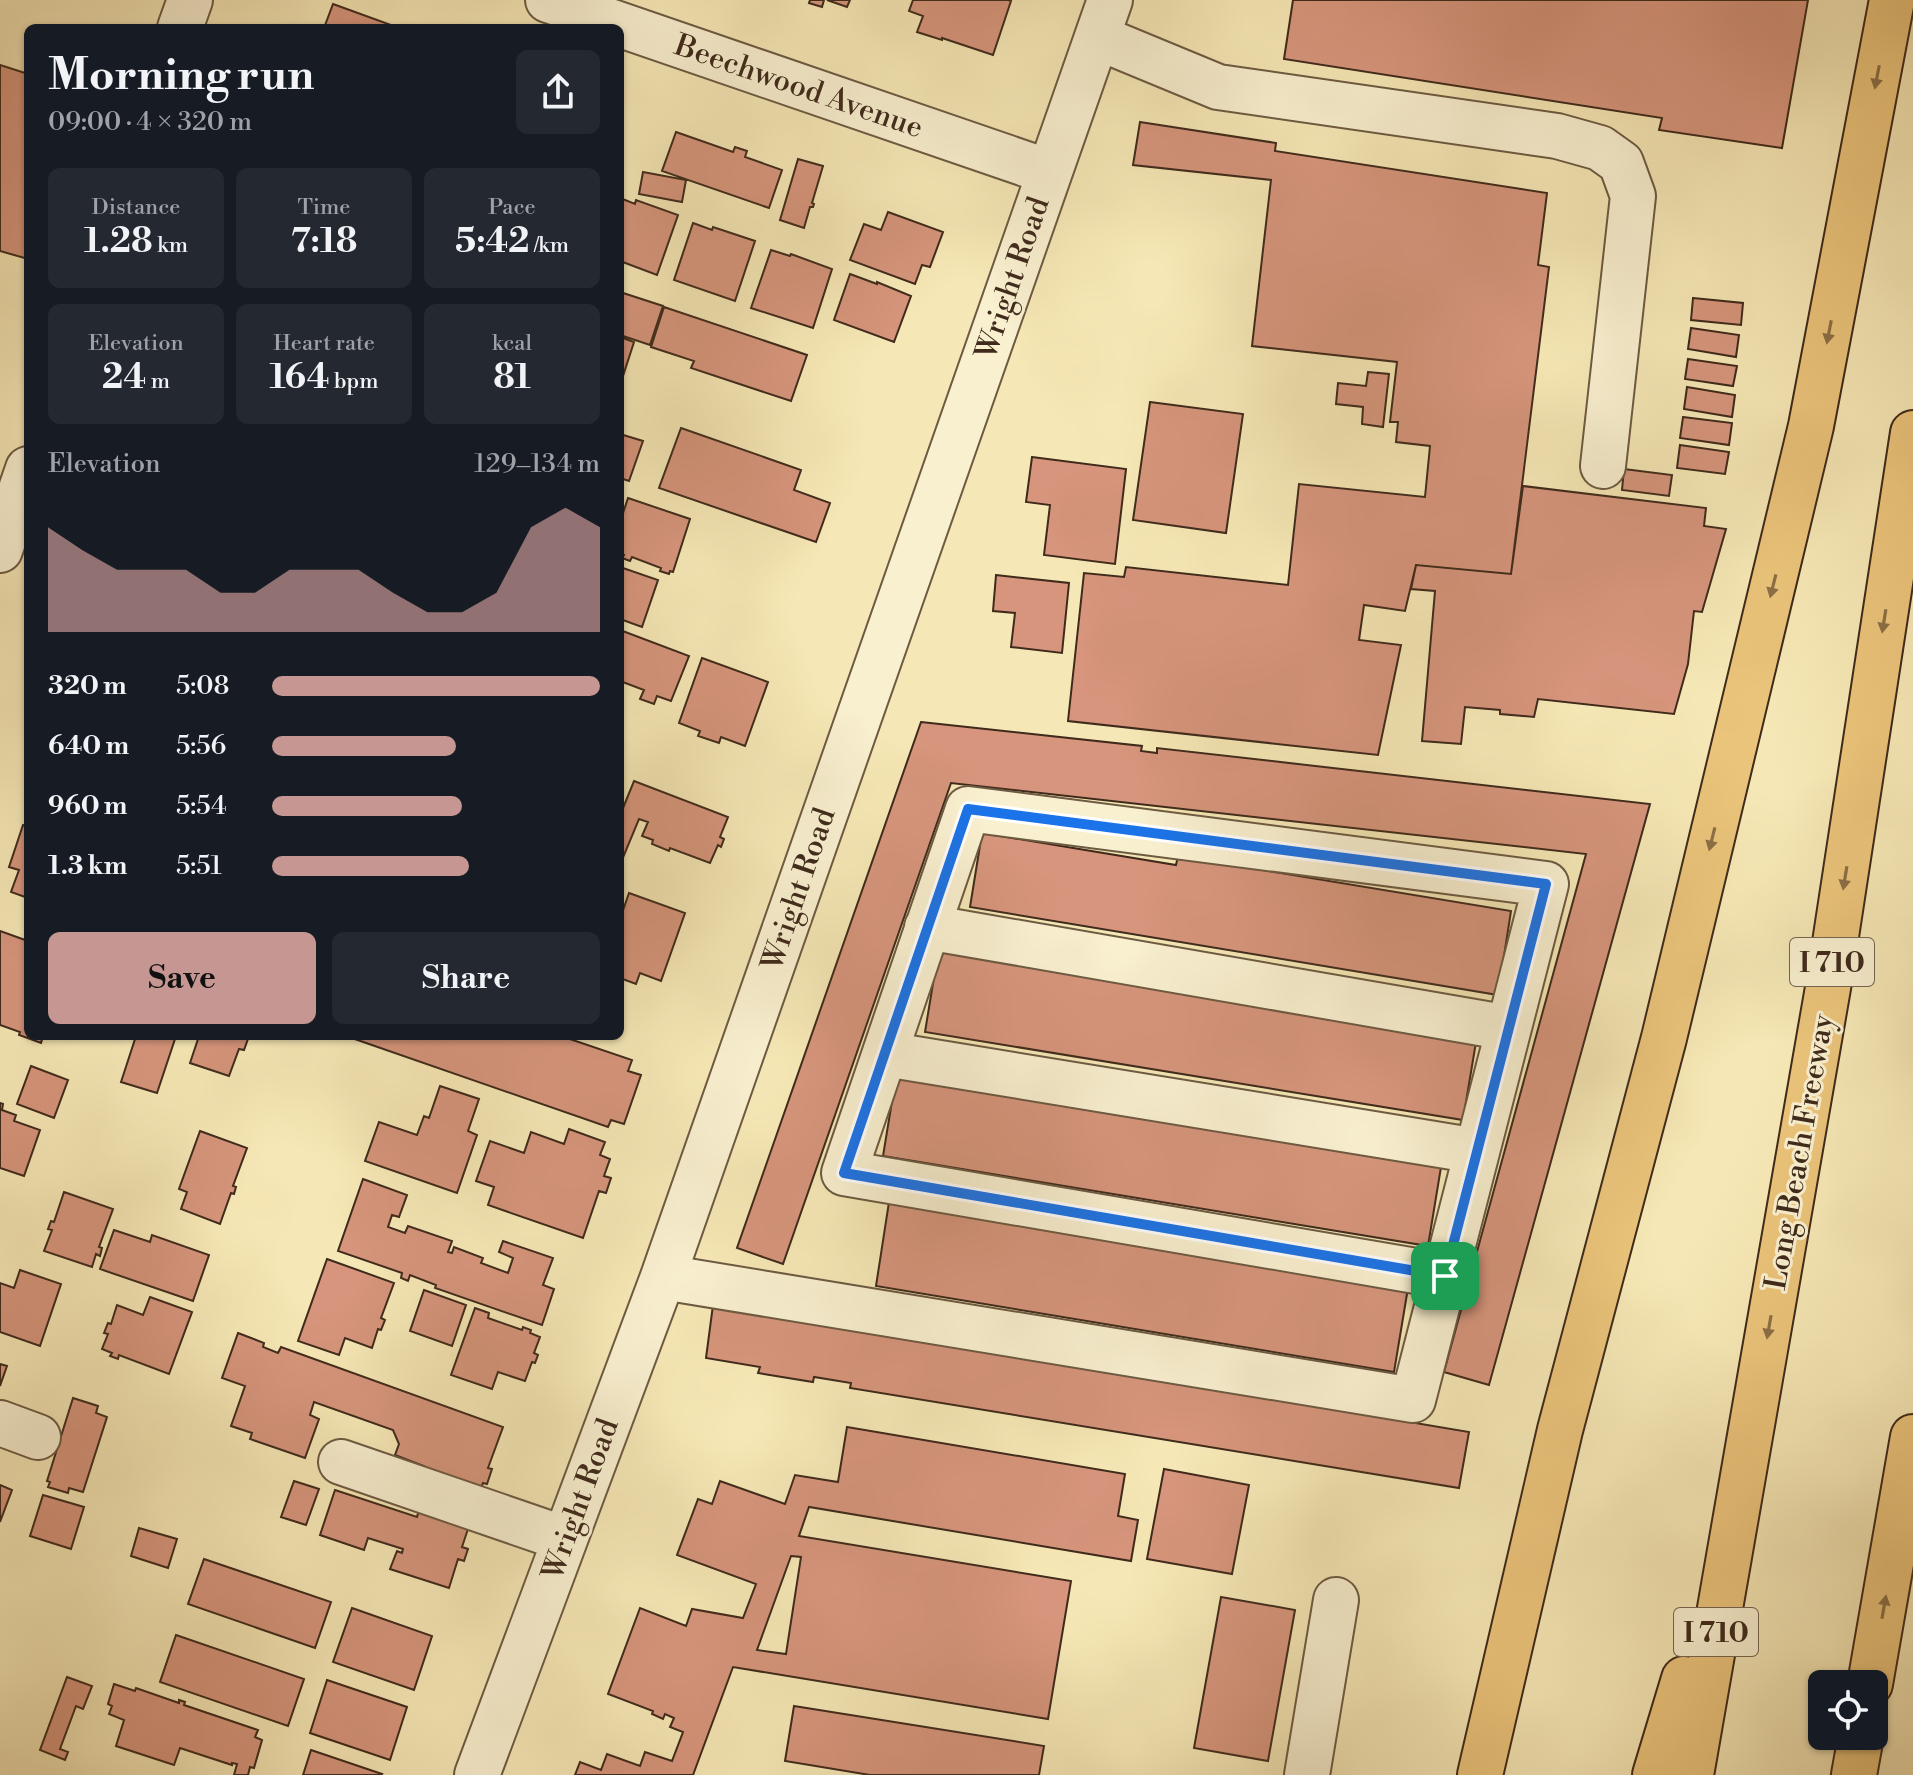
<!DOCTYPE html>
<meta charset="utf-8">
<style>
:root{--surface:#171b24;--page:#242831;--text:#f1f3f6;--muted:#9ea1a6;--accent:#c59692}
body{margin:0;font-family:"Libre Bodoni",serif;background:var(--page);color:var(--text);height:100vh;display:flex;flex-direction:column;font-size:30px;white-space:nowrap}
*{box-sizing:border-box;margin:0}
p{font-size:26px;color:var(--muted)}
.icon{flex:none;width:44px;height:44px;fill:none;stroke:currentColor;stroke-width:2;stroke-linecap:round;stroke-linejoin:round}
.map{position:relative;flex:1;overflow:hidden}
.side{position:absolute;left:24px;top:24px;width:600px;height:1016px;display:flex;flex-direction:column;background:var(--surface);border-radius:12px;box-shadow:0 2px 6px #0004}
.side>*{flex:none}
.fabs{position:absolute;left:1808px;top:1670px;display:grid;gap:16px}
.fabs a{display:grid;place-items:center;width:80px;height:80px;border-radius:12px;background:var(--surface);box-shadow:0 2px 6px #0004;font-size:40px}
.pin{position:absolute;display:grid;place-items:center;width:68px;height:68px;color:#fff;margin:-34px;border-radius:16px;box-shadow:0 4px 12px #0006}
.round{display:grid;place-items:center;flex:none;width:84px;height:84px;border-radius:12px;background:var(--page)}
.headline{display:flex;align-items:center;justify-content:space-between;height:136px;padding:0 24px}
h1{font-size:44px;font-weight:700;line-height:60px}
.metrics{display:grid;grid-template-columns:repeat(3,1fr);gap:12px;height:136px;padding:8px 24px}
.metrics div{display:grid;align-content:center;border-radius:12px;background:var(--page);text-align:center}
.metrics b{font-size:34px;font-weight:700}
.metrics small{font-size:22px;font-weight:400}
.metrics p{font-size:22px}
.chart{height:224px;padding:16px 24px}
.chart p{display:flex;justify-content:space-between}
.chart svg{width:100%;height:144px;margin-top:8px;fill:var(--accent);opacity:.7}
.primary-button{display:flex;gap:16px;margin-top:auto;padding:16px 24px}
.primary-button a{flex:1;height:92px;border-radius:12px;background:var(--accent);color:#111;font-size:32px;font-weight:700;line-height:92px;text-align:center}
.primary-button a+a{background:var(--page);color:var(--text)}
ul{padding:0 24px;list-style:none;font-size:26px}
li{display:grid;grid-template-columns:128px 96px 1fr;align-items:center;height:60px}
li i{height:20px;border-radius:10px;background:var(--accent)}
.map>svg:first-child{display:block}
.building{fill:#d6957c;stroke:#3f2a1b;stroke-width:2;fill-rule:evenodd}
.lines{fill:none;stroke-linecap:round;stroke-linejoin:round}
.minor-casing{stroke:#6d5a42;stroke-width:48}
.highway-casing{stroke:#3f2a1b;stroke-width:48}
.minor{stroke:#f9f0d0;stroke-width:44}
.highway{stroke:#ebc47b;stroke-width:44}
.oneway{fill:#8c6f46}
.route-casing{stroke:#fff;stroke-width:16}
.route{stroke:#1a73e8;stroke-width:10}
.labels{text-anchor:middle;stroke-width:6;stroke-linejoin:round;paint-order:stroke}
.shield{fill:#f9f0d0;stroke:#776551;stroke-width:2}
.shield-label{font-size:28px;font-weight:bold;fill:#3f2a1b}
.street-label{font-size:30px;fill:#3f2a1b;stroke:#f9f0d0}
</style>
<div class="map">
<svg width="1913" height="1775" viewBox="0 0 1913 1775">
<rect width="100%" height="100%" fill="#f6e8b6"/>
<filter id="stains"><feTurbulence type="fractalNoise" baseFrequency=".0025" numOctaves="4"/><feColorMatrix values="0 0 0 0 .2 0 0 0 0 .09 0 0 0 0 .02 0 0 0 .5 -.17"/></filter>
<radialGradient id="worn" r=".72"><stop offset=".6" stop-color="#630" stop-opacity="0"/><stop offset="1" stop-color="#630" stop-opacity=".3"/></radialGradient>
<path class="building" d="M810 0H824L822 7 809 3Z
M827 0H850L847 7Z
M913 0H1008L1011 1 993 55 942 38V40L917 32 923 16 909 11Z
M1293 0H1808L1782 148 1659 130 1662 118 1284 59Z
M333 4 391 25 392 28H324Z
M0 65 25 73 28 65V259L0 251Z
M1140 122 1276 143 1275 151 1547 193 1538 265 1549 267 1511 574 1416 565 1405 611 1364 605 1359 640 1401 645 1378 755 1068 721 1084 573 1124 577 1126 567 1288 585 1299 484 1425 497 1430 446 1396 442 1398 422H1390L1397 362 1252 346 1271 180 1133 165Z
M676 132 733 152 735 147 747 151 745 157 782 170 769 208 662 171Z
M798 159 823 166 812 203 814 204 813 207H810L804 228 780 220Z
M643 172 686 180 682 202 639 194Z
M620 198 635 204 636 200 678 215 657 275 620 261Z
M888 212 943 232 930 267 922 265 915 284 850 260 864 224 881 230Z
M693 223 712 230 713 227 755 241 735 301 674 280Z
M771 250 790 256 791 254 832 269 813 328 751 308Z
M850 274 877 284V282L911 296 894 342 834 320Z
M620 292 663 306 650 345 620 335Z
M1693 298 1743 303 1741 325 1691 320Z
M664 307 807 355 791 401 691 368 694 361 651 347Z
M1691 328 1739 335 1736 357 1688 349Z
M620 337 634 342 622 379 620 378Z
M1688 359 1737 366 1733 386 1685 379Z
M1368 372 1389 374 1383 427 1362 424 1363 407 1336 404 1338 383 1366 386Z
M1687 387 1735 395 1732 417 1684 409Z
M1150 402 1243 414 1226 533 1133 520Z
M1683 417 1732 423 1729 445 1680 438Z
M681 428 801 470 794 490 830 503 816 542 659 488Z
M620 434 643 441 629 481 620 478Z
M1680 445 1729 452 1725 474 1677 468Z
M1032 457 1126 469 1115 564 1044 555 1050 505 1026 502Z
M1624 469 1672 475 1669 496 1622 490Z
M1523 486 1706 508 1704 526 1726 529 1702 612 1694 611 1688 664 1674 714 1538 699 1534 717 1500 714V710L1465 707 1461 744 1422 741 1435 591 1411 589 1416 565 1511 574Z
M628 498 690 519 673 572 670 571 669 574 660 571 661 568 632 557 630 561 622 558 624 555 620 553V522Z
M620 567 658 580 642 627 620 619Z
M996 575 1069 583 1062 653 1011 647 1015 613 993 611Z
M620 630 689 656 671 701 657 696 654 704 640 699 644 690 620 681Z
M702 658 768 682 745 746 721 737 719 743 698 736 700 731 679 723Z
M921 722 1142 746 1141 751 1157 753V748L1650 804 1489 1385 1444 1372 1586 854 951 783 783 1264 737 1248Z
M634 781 728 817 720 837 724 839 721 847 718 845 710 863 670 848 669 851 652 844 653 840 642 836 648 822 639 819 622 860 620 859V813H621Z
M23 825 28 827V898L11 892 19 870 9 867Z
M982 833 1176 865 1178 856 1511 911 1498 995 970 907Z
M629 893 685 913 661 981 640 973 636 984 620 978V919Z
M0 931 28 941V1036H43L41 1043 19 1035 20 1032 0 1025Z
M939 947 1477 1036 1463 1120 925 1032Z
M136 1036H176L157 1093 121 1082Z
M199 1036H249L244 1050 239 1049 229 1076 190 1063Z
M346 1036H561L632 1060 628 1071 641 1075 624 1124 611 1120 608 1127Z
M31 1066 68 1080 54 1118 17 1104Z
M897 1071 1442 1161 1428 1246 883 1156Z
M440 1086 479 1099 468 1131 477 1135 457 1193 365 1161 379 1122 417 1135 424 1116 429 1118Z
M0 1103 3 1104 2 1110 16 1115 14 1121 40 1130 24 1176 0 1168Z
M569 1129 605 1142 600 1155 610 1159 604 1176 611 1178 606 1193 599 1191 583 1238 488 1205 494 1187 476 1181 490 1141 524 1153 531 1132 564 1144Z
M200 1131 247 1148 233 1186 236 1187 234 1194 231 1193 220 1224 181 1209 187 1192 179 1189Z
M363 1179 407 1195 399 1217 392 1215 388 1227 405 1233 408 1226 452 1241 448 1252 452 1253 454 1247 483 1258 481 1263 508 1273 513 1258 499 1252 503 1241 553 1258 543 1285 554 1289 542 1325 435 1288 436 1285 410 1275 408 1281 401 1278 402 1273 338 1251Z
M64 1192 113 1209 99 1247 102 1248 100 1256 96 1254 92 1267 44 1251 52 1230 48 1229 51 1221 54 1222Z
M889 1202 1408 1288 1394 1372 876 1286Z
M114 1230 150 1242 152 1235 209 1255 193 1301 100 1269Z
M327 1259 394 1283 381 1318 385 1320 381 1330 378 1329 372 1348 345 1338 339 1355 298 1341Z
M20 1270 61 1284 40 1346 0 1332V1283L14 1288Z
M424 1290 466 1305 452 1346 410 1331Z
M150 1297 192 1312 169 1374 119 1355 118 1359 110 1356 112 1353 102 1349 108 1334 104 1333 108 1323 111 1324 117 1305 143 1315Z
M713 1305 1469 1432 1459 1488 850 1388 851 1383 814 1377 813 1382 758 1373 760 1367 706 1358Z
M475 1308 489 1313 488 1318 522 1330 523 1327 531 1330 530 1333 540 1337 534 1353 538 1355 535 1363 532 1362 525 1381 498 1372 492 1389 451 1375Z
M238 1333 264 1343 263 1347 278 1353 281 1347 503 1427 488 1468 492 1469 487 1484 483 1483 480 1490 423 1470 424 1466 395 1455 399 1444 393 1430 314 1402 310 1415 319 1419 305 1458 250 1439 252 1433 231 1426 245 1386 222 1378Z
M0 1364 7 1366 0 1386Z
M73 1398 98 1406 96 1413 107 1417 83 1492 69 1488 68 1493 48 1487 50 1482 47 1481Z
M847 1427 1125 1474 1118 1516 1138 1520 1131 1561 809 1507 799 1536 1071 1581 1048 1719 733 1667 693 1775H575L580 1762 601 1770 607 1754 640 1766 645 1752 672 1761 683 1732 670 1727 674 1718 665 1714 663 1719 652 1714 653 1711 608 1694 640 1608 686 1626 692 1609 743 1618 756 1584 677 1555 698 1499 712 1504 720 1481 785 1504 795 1475 838 1482ZM791 1556 801 1557 786 1654 757 1650Z
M1164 1469 1249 1485 1232 1574 1147 1559Z
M294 1481 319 1489 306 1525 281 1517Z
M0 1485 12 1490 0 1522Z
M335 1490 417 1517 419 1510 469 1526 462 1547 468 1549 464 1561 458 1559 449 1588 390 1569 397 1551 402 1553 403 1549 368 1538 364 1550 320 1535Z
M43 1495 84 1507 71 1549 30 1536Z
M139 1528 177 1539 168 1568 131 1556Z
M204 1559 331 1602 315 1648 188 1604Z
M1221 1597 1295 1610 1268 1761 1194 1748Z
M352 1608 432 1636 414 1690 333 1662Z
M176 1635 304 1679 288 1726 160 1682Z
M67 1677 92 1686 83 1709 76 1706 60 1749 68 1752 65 1760 40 1750Z
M327 1680 407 1707 390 1760 310 1733Z
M114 1684 135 1691 136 1688 179 1703V1700L185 1702 184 1705 258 1730 255 1737 262 1740 254 1768 250 1767 248 1775H234L237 1764 232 1763V1765L180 1748 174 1765 116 1746 124 1720 109 1714 112 1706 108 1704Z
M794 1706 1044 1746 1039 1775H870L785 1761Z
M311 1750 382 1774 381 1775H303Z"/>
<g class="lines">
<g class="minor-casing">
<path id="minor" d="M548 0 1049 172
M180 28 190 0
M1097 37 1218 87 1557 136 1600 148 1621 163 1633 196 1603 466
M0 550 28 469
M927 927 1509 1028
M885 1054 1477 1151
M663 1277 1413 1400 1546 884 968 809 844 1173 1445 1276
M0 1423 38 1437
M341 1462 565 1539
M477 1775 663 1277 1110 0
M1307 1775 1336 1600"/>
</g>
<g class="highway-casing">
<path id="highway" d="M1870 1684 1913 1437
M1480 1775 1560 1430 1664 1038 1811 426 1892 0
M1655 1775 1684 1679
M1691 1775 1829 982 1913 433
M1854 1775 1861 1736"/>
</g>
<use href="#minor" class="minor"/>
<use href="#highway" class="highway"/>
</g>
<defs><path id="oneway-solid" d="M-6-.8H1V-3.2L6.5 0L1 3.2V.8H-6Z" transform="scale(2)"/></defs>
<g class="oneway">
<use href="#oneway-solid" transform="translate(1877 77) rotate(101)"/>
<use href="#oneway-solid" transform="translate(1829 332) rotate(101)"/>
<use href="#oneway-solid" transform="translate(1773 586) rotate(104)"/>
<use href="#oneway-solid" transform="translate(1884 621) rotate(99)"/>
<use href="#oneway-solid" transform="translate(1712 839) rotate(104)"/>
<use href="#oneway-solid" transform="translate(1845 878) rotate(99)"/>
<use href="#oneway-solid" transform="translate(1769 1327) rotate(100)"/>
<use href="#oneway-solid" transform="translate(1884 1607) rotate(-80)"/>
</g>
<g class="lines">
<g class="route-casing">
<path id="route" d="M968 809 1546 884 1445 1276 844 1173Z"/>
</g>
<use href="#route" class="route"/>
</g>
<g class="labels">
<g class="shield">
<rect x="1790" y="938" width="84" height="48" rx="6"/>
<rect x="1674" y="1608" width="84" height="48" rx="6"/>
</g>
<g class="shield-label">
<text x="1832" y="972">I 710</text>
<text x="1716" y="1642">I 710</text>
</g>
<g class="street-label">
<text transform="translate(799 86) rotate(19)" y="10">Beechwood Avenue</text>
<text transform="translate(1012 278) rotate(-71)" y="10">Wright Road</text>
<text transform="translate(798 889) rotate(-71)" y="10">Wright Road</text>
<text transform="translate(1799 1152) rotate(-80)" y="10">Long Beach Freeway</text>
<text transform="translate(580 1499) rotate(-70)" y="10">Wright Road</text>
</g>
</g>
<rect width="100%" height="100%" filter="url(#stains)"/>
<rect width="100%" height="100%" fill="url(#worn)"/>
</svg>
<div class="fabs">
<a><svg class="icon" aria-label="locate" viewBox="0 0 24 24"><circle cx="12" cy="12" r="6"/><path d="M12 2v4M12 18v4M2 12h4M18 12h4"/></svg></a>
</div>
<div class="pin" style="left:1445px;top:1276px;background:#1e9e55"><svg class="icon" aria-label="arrive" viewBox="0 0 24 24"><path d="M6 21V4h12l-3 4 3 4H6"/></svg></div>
<section class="side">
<div class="headline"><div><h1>Morning run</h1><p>09:00 · 4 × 320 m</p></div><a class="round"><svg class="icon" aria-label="share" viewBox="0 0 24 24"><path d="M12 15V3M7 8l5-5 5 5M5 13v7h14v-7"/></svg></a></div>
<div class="metrics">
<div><p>Distance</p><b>1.28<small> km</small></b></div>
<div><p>Time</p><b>7:18</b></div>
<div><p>Pace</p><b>5:42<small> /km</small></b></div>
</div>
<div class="metrics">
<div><p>Elevation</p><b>24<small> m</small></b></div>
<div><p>Heart rate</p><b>164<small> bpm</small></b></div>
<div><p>kcal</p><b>81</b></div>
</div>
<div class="chart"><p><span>Elevation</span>129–134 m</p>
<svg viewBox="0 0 160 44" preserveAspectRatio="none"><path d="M0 44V12L10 19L20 25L30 25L40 25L50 32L60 32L70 25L80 25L90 25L100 32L110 38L120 38L130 32L140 12L150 6L160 12V44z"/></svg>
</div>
<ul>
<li><b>320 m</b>5:08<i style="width:100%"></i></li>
<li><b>640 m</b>5:56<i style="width:56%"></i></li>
<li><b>960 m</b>5:54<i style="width:58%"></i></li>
<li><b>1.3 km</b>5:51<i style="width:60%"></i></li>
</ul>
<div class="primary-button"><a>Save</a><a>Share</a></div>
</section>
</div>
